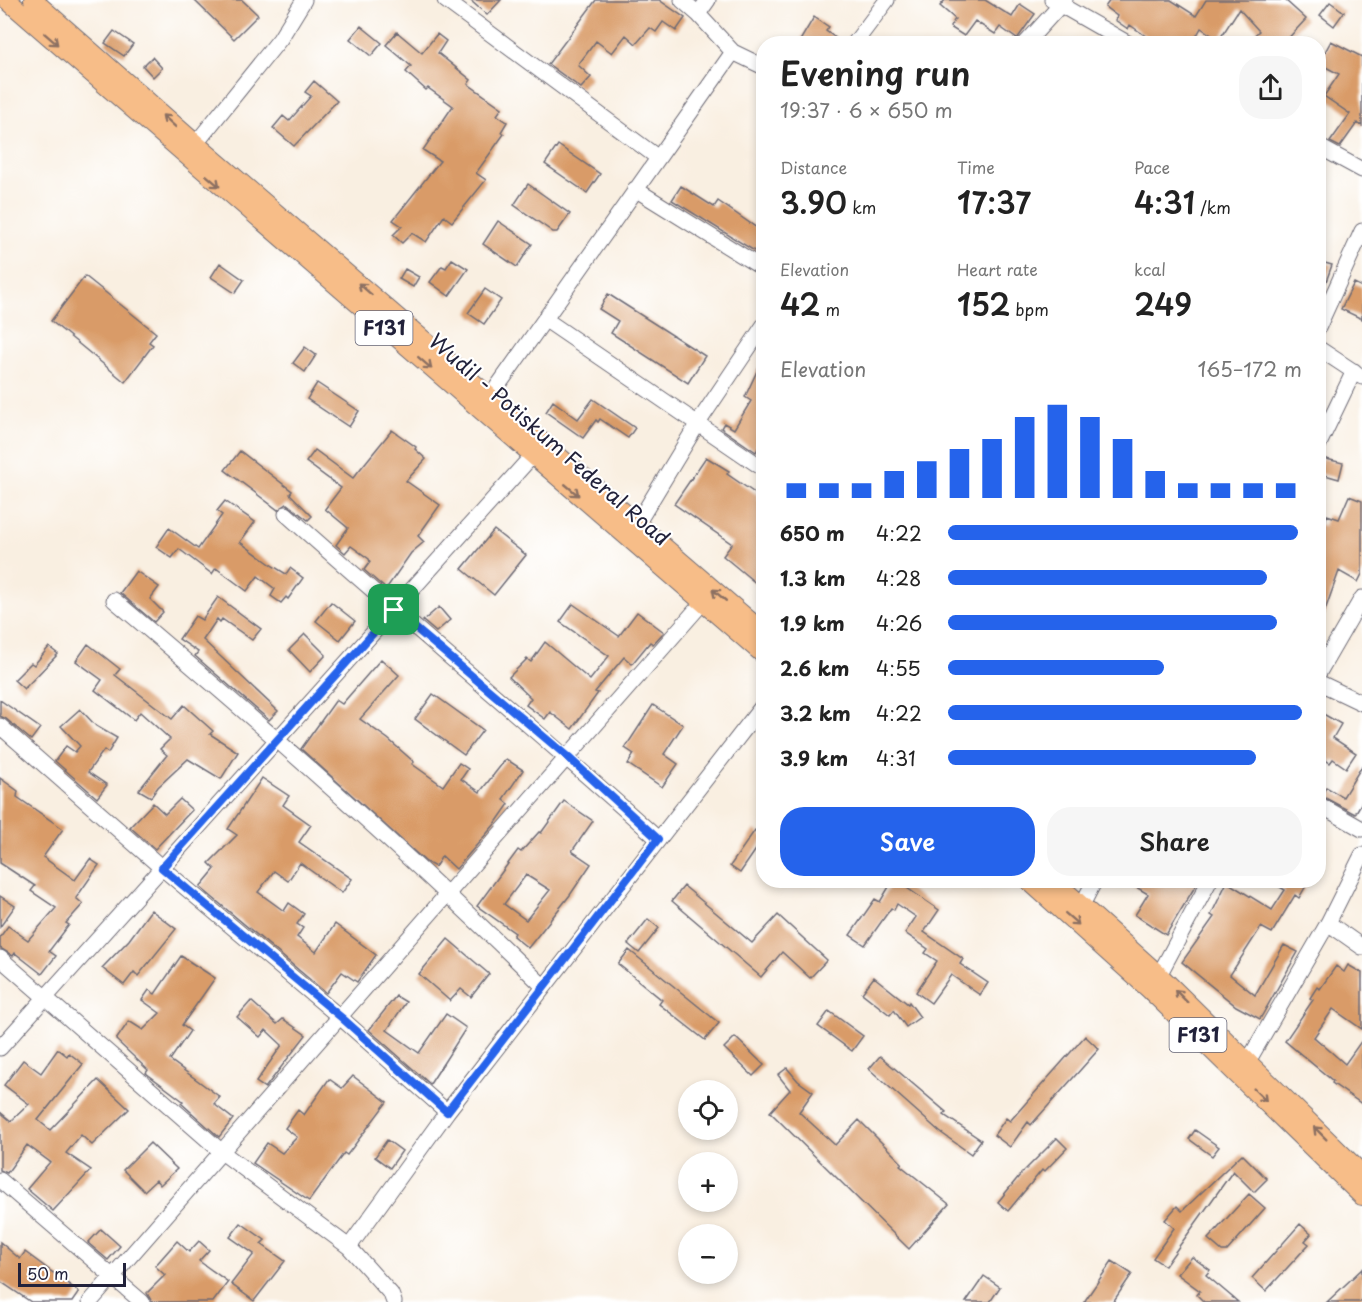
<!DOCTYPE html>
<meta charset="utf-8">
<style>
:root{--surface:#fff;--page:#f6f6f6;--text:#222;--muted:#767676;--accent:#2563eb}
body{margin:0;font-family:"Playpen Sans",sans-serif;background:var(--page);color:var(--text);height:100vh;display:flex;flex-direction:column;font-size:22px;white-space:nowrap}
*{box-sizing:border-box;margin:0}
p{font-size:20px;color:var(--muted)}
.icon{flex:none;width:33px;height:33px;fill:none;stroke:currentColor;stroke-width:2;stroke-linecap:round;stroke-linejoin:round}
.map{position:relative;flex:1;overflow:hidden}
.sheet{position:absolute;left:756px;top:36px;width:570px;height:852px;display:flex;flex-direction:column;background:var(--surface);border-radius:24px;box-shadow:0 3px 9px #0003}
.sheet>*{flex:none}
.fabs{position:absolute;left:678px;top:1080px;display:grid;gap:12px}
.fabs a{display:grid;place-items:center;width:60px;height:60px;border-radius:50%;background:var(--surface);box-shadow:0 3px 9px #0003;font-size:30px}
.scale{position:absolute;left:18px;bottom:15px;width:108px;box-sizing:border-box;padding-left:6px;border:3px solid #22223b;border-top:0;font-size:16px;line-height:21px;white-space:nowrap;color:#22223b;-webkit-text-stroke:4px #fff;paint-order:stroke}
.pin{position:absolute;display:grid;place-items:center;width:51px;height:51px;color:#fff;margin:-26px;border-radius:12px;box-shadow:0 3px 9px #0006}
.round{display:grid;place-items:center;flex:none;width:63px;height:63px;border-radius:24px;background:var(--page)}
.overview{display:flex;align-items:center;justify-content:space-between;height:102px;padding:0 24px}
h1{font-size:33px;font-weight:600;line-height:45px}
.figures{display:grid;grid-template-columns:repeat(3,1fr);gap:9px;height:102px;padding:6px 24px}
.figures div{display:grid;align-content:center}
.figures b{font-size:30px;font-weight:600}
.figures small{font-size:16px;font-weight:400}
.figures p{font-size:16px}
.chart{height:168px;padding:12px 24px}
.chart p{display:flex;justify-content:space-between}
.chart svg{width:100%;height:108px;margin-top:6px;stroke:var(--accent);stroke-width:6}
.primary-button{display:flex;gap:12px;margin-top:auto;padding:12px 24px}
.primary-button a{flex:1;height:69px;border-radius:24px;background:var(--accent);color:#fff;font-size:24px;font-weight:600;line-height:69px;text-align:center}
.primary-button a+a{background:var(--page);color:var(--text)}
ul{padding:0 24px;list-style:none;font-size:20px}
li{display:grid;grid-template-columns:96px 72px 1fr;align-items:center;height:45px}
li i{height:15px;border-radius:8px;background:var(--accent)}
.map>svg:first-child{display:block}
.building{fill:#d99b68;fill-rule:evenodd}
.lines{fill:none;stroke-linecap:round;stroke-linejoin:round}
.minor-casing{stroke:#6d6a75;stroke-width:17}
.major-casing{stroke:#6d6a75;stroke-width:20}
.minor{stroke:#fff;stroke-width:15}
.major{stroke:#f7bd88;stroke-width:18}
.oneway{stroke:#8c7062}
.route-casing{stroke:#fff;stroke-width:12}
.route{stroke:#2563eb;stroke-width:8}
.labels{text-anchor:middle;stroke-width:4.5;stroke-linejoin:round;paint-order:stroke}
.shield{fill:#fff;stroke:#646476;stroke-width:1.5}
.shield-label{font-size:20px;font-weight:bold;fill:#22223b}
.street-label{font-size:21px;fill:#22223b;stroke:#fff}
</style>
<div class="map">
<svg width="1362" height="1302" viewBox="0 0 1362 1302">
<rect width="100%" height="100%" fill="#fff"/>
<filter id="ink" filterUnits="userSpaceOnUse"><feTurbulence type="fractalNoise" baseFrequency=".0167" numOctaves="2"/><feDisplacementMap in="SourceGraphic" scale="12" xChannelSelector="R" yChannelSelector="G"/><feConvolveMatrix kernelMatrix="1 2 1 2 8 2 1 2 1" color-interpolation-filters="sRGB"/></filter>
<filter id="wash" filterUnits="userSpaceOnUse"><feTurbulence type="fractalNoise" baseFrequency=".008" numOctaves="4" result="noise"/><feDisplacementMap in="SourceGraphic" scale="24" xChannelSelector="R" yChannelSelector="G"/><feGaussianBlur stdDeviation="1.35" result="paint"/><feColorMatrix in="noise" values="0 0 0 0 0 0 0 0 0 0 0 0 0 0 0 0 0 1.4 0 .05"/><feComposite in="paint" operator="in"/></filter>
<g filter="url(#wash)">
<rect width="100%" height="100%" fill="#f9efe1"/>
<g id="blocks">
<path class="building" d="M194 0H242L258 15 234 39Z
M470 0H501L487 15Z
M596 0H659L685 18 676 31 663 22 656 32 650 28 636 44 626 35 612 53 596 41 578 65 591 77 581 88 548 64Z
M945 0H985L1012 17 1020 4 1035 14 1017 39 1000 27 995 34 975 21 964 36 950 27 955 19 940 6Z
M1110 0H1171L1196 16 1206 0H1285L1306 19 1283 44H1245L1259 31 1239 9 1219 40 1201 28 1192 44H1157L1130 25 1128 29 1115 20 1117 16 1105 7Z
M1330 2 1344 12 1334 26 1320 15Z
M814 17 829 27 826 31 844 44H798Z
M361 26 382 43 371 56 350 39Z
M114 31 133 44 124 56 105 43Z
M397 32 422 53 437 34 446 41 438 53 471 80 468 84 502 108 497 115 507 122 501 132 504 134 476 173 486 180 452 222 444 216 426 242 412 233 402 243 393 235 402 226 393 220 440 161 423 150 453 106 428 88 426 90 406 72 411 66 386 45Z
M1331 41 1362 57V126L1357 123 1340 147 1330 142 1350 114 1324 96 1339 74 1318 63V49L1325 52Z
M152 57 162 68 153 77 143 66Z
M314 81 337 101 294 146 273 128 283 116 289 121 311 96 305 92Z
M558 145 600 174 587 193 545 164Z
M528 184 570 214 557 232H553L514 205Z
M681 186 714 207 718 201 764 233V257L672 200Z
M498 221 532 244 517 267 483 244Z
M452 259 468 269 449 296 430 282 442 266 446 268Z
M1318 261 1332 265 1319 301H1318Z
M220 263 244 280 235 293 211 277Z
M405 269 419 277 413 287 399 279Z
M85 276 156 333 149 342 153 345 125 382 51 321Z
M1354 283 1362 287V319L1341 309Z
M485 289 501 300 484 324 468 313Z
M608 294 705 356 688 383 611 333 618 321 599 309Z
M305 347 316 355 305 372 293 363Z
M764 356V437L756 452 721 428 724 423 734 429 751 401 745 397Z
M317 383 359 411 349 427 307 399Z
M593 399 635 428 628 438 600 419 598 422 596 420 583 438 546 412 553 401 578 419Z
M392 430 416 447 415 449 426 459 406 481 440 505 418 536 424 542 411 553 386 589 364 570 370 562 369 559 351 546 345 553 336 545 348 528 325 509 341 488 306 462 315 450 353 478Z
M240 451 292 491 290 494 312 516 308 520 287 504 278 510 225 470Z
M706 457 729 471 727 474 759 496 757 498 764 503V590L723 556 732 544 674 504Z
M1322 458 1343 463 1339 479 1318 473Z
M1349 496 1362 501V574L1358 582 1339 571 1318 630V523L1324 526 1327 515 1339 519Z
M225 501 255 522 240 542 273 566 286 574 290 568 303 578 288 599 286 597 281 603 271 596 275 589 258 576 247 591 216 568 212 574 179 549 172 558 156 547 169 528 198 549 222 515 217 511Z
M494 530 526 555 494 595 462 569Z
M136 571 159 587 150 599 163 612 154 622 120 593Z
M218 597 261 629 252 640 222 619 220 622 217 619 203 640 278 711 269 720 195 656 198 652 179 639 195 616 202 620Z
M331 602 355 621 340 640 316 621Z
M573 604 619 636 637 612 664 632 653 644 650 642 632 664 624 657 595 692 598 693 572 729 550 712 545 719 526 705 531 698 509 677 527 659 531 662 545 642 590 680 609 656 560 622Z
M439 607 450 620 436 632 423 621Z
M305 634 326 655 310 672 289 650Z
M88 644 120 669 115 675 172 719 184 705 213 731 210 734 238 752 221 779 188 759 158 787 151 797 139 790 167 755 160 749 170 739 140 712 134 720 95 690 102 680 76 661Z
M49 647 58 654 24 689 14 680 31 663 34 665Z
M381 659 399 675 360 719 388 739 414 762 412 764 443 786 459 763 468 769 461 779 480 792 506 759 523 770 503 799 509 804 495 824 456 869 442 856 435 867 426 862 301 749 336 700 342 704Z
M433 694 483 730 464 755 415 719Z
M0 700 40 728 31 740 6 719 0 716Z
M653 705 683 725 664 754 678 764 662 787 628 764 634 754 625 748Z
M80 709 96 726 117 738 108 753 104 750 88 772 107 785 97 798 55 761 66 746 75 752 80 746 61 726Z
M1318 711 1341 724 1333 738 1356 753 1346 768 1333 759 1330 763 1318 755Z
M1362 766V802L1355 814 1318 794V790L1323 793 1326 787 1343 797Z
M0 778 18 791 17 797 63 829 43 857 75 880 90 859 99 865 76 898 83 904 66 923 69 925 49 951 56 956 42 974 15 953 13 956 0 948V937L8 926 28 940 56 908 31 891 35 886 0 863Z
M262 778 289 796 283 805 311 825 299 842 352 879 342 893 300 863 288 881 274 871 258 892 284 911 289 903 304 914 297 924 303 928 297 937 316 952 335 924 376 955 357 982 342 972 326 993 200 887 215 869 209 863 237 835 228 829Z
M180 799 192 810 155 849 130 827 153 803 165 814Z
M564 801 593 821 572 851 591 864 570 895 528 948 513 936 515 933 477 906 518 850 521 852 539 832 541 833ZM526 875 550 890 526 920 504 904Z
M755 830 764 838 740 873 730 866Z
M893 880H911L907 888 939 910 924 932 963 959 960 964 988 983 980 995 951 975 931 1003 916 992 937 961 925 953 928 949 905 933 916 917 897 904 894 910 891 908 865 945 850 935 875 899 880 902Z
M1124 880H1199L1166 935 1135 915 1148 894Z
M1268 880H1300L1307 884 1299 898 1295 895 1272 933 1261 927 1230 975 1255 995 1284 945 1298 952 1260 1019 1236 1006 1182 962 1214 917 1211 915 1227 882 1272 910 1285 890Z
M684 886 752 943 778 915 827 960 810 978 782 952 761 977 672 901Z
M0 896 15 906 0 927Z
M151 910 176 929 138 976 134 972 124 985 102 968 129 940Z
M648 919 659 928 639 953 628 944Z
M448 939 489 974 471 997 461 989 450 1001 419 974Z
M629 950 719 1023 705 1040 659 1004 662 1000 618 964Z
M181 956 215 978 182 1025 190 1031 170 1060 220 1097 214 1104 233 1119 219 1137 181 1103 183 1101 146 1073 148 1070 116 1040 129 1021 143 1030 160 1013 142 1000 149 990 155 994Z
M1348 965 1362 973V1029L1333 1009 1314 1037 1345 1064 1362 1040V1104L1332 1083 1333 1081 1285 1041 1313 1000 1310 998 1317 987 1320 989 1336 966 1344 972Z
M874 977 908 1004 909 1002 920 1017 906 1027 894 1010 890 1015 862 993Z
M396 996 406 1002 387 1030 419 1053 446 1014 466 1028 430 1084 369 1030Z
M251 1001 277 1024 283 1019 306 1035 265 1088 256 1082 282 1045 266 1030 260 1037 237 1017Z
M829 1011 863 1036 852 1051 818 1026Z
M1085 1036 1099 1049 1031 1125 1028 1122 1010 1147 994 1135 1006 1118 1010 1121Z
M735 1037 764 1065 753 1076 724 1048Z
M58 1049 67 1056 69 1053 83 1064 38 1120 50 1130 98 1080 129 1109 92 1145 81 1135 66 1153 91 1170 53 1211 27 1189 50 1162 27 1145 7 1173 0 1170V1112L11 1121 29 1104 4 1085 23 1060 41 1073Z
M880 1056 946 1112 944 1115 981 1140 971 1154 940 1132 869 1069Z
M787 1068 798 1081 813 1092 799 1112 835 1145 859 1120 902 1163 900 1165 949 1204 909 1249 770 1112 790 1090 778 1075Z
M353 1076 387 1102 347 1155 344 1153 309 1201 253 1163 267 1143 282 1153 297 1137 285 1128 298 1110 304 1115 329 1079 342 1088Z
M1195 1130 1219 1147 1212 1156 1189 1139Z
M1057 1138 1067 1148 1044 1172 1042 1170 1008 1211 998 1202 1020 1175Z
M387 1140 402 1151 390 1168 375 1157Z
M150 1143 177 1169 160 1185 156 1180 144 1191 123 1170Z
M1242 1154 1267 1179 1254 1192 1233 1171 1165 1266 1153 1258 1174 1228 1165 1220 1177 1206 1182 1211Z
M1249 1194 1265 1208 1227 1251H1222L1208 1239Z
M241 1223 265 1240 261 1244 285 1261 254 1301 231 1284 254 1254 230 1237Z
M1300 1224 1311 1234 1305 1241 1309 1244 1266 1291 1252 1278Z
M101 1229 120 1246 108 1260 88 1243Z
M177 1241 189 1252 199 1241 209 1250 199 1261 228 1282 213 1302H152L147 1293 165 1275 155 1266Z
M0 1242 20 1259 25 1252 79 1292 72 1302H31L0 1281Z
M1192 1257 1210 1270 1206 1275 1238 1302H1204L1197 1295 1200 1291 1177 1274Z
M1112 1261 1132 1274 1113 1302H1084Z
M1362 1269V1302H1327Z
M984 1276 1000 1287 990 1302H966Z"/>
</g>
</g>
<g filter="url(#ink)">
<use href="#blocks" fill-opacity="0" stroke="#6d6a75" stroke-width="1.5"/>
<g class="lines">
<g class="minor-casing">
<path id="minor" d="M445 0 657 157
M682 0 698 14 733 52
M1052 0 1129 44
M698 14 708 0
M854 44 887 0
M1025 44 1065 0
M1318 146 1362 170
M189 152 280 39 304 0
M635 189 764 269
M546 320 764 469
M1318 328 1362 231
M1318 348 1362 377
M490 397 733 52 764 67
M1318 446 1354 371
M286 514C409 624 536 729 658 839
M637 524 698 423 764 325
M114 600C262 725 406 851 544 987
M1318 674 1362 598
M1318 682 1362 703
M0 726 162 868 341 1018 447 1112
M1318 804 1362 829
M1082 905 1095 880
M1328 923 1362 947
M0 958 223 1153 349 1247
M1159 975 1210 880
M0 1048 532 456
M1243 1070 1328 923 1362 855
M0 1180 142 1302
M90 1302 703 602
M394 1302 391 1294 349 1247 447 1112 764 704"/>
</g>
<g class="major-casing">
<path id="major" d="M7 0 764 655
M33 0 196 144 764 633
M1028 880 1149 989 1362 1196
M1053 880 1159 975 1362 1174"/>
</g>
<use href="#minor" class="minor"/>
<use href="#major" class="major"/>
</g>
<defs><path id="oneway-shaft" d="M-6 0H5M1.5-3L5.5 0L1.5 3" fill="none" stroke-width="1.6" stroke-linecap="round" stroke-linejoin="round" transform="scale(1.5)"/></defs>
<g class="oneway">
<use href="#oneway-shaft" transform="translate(51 39) rotate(41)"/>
<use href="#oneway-shaft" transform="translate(169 121) rotate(-138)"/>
<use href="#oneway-shaft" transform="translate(213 181) rotate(41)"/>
<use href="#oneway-shaft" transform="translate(365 289) rotate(-139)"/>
<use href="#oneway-shaft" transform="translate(425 363) rotate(41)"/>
<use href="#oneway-shaft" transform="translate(572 490) rotate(40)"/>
<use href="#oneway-shaft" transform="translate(719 595) rotate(-140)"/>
<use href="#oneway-shaft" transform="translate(1072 919) rotate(41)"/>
<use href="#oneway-shaft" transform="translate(1181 996) rotate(-135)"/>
<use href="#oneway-shaft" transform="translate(1260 1095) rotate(45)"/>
<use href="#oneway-shaft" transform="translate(1320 1133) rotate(-135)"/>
</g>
</g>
<g class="lines" filter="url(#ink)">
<g class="route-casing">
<path id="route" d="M394 610 569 758 658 839 447 1112 342 1018 162 868Z"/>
</g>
<use href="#route" class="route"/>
</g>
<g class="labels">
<g class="shield">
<rect x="355.5" y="311" width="57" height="34" rx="4.5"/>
<rect x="1169.5" y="1018" width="57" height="34" rx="4.5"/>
</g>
<g class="shield-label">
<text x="384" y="335">F131</text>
<text x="1198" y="1042">F131</text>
</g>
<g class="street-label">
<text transform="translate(549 440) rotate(41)" y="7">Wudil - Potiskum Federal Road</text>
</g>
</g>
</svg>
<div class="fabs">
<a><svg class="icon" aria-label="locate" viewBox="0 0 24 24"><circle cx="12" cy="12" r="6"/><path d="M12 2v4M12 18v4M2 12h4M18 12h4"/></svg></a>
<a>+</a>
<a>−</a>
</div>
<div class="scale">50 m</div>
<div class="pin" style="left:394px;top:610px;background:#1e9e55"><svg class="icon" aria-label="arrive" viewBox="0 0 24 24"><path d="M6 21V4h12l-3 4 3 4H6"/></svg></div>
<section class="sheet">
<div class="overview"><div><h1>Evening run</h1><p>19:37 · 6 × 650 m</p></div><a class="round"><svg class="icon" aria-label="share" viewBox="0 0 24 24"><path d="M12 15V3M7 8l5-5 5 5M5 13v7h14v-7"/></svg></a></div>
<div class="figures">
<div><p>Distance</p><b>3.90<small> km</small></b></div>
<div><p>Time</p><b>17:37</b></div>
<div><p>Pace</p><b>4:31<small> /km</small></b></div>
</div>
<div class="figures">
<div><p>Elevation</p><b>42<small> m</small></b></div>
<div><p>Heart rate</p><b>152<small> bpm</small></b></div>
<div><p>kcal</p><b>249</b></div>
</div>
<div class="chart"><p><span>Elevation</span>165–172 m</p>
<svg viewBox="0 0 160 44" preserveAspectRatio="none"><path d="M5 44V38M15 44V38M25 44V38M35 44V33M45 44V29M55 44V24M65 44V20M75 44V11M85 44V6M95 44V11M105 44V20M115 44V33M125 44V38M135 44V38M145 44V38M155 44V38"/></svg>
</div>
<ul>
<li><b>650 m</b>4:22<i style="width:99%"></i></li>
<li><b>1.3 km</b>4:28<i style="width:90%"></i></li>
<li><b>1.9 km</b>4:26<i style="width:93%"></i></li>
<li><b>2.6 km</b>4:55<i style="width:61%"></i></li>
<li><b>3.2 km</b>4:22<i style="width:100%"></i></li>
<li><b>3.9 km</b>4:31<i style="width:87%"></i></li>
</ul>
<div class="primary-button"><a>Save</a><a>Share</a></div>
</section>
</div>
